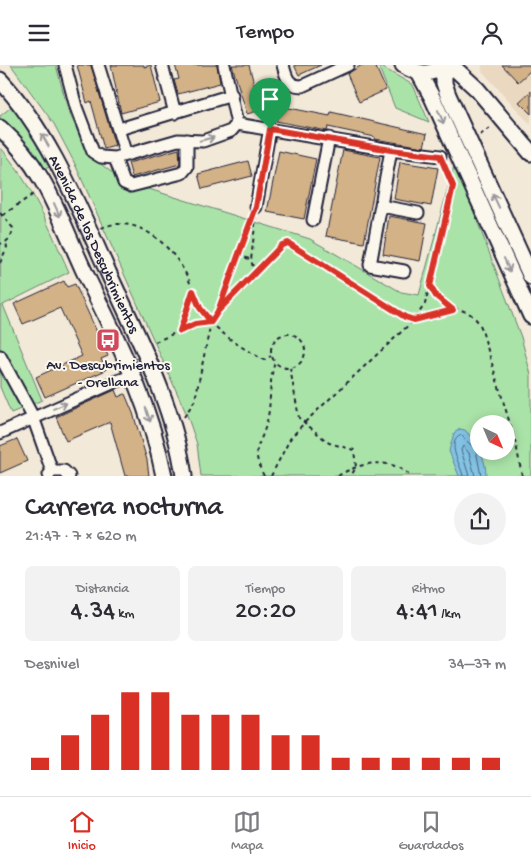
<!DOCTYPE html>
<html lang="es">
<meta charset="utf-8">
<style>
:root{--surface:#fff;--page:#f2f2f3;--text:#2b2b33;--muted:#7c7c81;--line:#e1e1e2;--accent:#d93025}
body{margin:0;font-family:"Gochi Hand",sans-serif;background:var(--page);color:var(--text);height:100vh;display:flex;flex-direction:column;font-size:19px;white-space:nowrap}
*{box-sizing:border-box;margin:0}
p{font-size:16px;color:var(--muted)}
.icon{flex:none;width:28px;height:28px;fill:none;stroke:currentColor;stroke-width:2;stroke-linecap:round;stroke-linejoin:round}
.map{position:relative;height:411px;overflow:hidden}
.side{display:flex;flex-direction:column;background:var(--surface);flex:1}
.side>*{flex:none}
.needle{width:32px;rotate:136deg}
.tools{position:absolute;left:470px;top:350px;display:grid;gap:10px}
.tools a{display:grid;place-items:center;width:45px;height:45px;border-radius:50%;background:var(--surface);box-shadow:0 2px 12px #0003;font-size:25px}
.pin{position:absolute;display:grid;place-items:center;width:42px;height:42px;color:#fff;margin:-51px -21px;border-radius:50% 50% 50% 0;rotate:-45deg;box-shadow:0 0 5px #0007}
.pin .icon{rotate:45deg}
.round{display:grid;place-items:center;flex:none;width:52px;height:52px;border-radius:26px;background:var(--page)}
.summary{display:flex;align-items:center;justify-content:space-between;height:85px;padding:0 25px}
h1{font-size:28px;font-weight:600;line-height:38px}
.metrics{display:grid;grid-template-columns:repeat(3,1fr);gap:8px;height:85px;padding:5px 25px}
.metrics div{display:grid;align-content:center;border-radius:8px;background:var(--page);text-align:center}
.metrics b{font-size:25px;font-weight:600}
.metrics small{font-size:14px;font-weight:400}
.metrics p{font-size:14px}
.chart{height:140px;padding:10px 25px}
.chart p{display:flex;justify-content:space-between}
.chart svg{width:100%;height:90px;margin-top:5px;stroke:var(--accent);stroke-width:6}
header{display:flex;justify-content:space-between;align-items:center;height:65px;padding:0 25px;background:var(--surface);font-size:22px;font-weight:600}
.tabs{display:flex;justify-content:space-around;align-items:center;height:70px;border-top:1px solid var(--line);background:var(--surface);font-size:14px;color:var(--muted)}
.tabs a{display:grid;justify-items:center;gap:2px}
.tabs .selected{color:var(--accent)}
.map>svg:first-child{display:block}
.built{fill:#ead8c0}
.green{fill:#aae3a8;stroke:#668272;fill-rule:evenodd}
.water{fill:#83c3e4;stroke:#5c83a0}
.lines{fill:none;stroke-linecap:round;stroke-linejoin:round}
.shore{stroke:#49627f;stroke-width:1}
.building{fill:#d4b287;stroke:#22223b}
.street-casing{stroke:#22223b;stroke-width:15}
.secondary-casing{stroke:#22223b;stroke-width:19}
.path{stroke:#22223b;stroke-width:2;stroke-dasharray:4 4;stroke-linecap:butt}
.street{stroke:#fbf7ec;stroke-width:11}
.secondary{stroke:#fbf7ec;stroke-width:15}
.oneway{stroke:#99979c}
.route-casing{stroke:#fff;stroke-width:10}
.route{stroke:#d93025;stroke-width:6}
.labels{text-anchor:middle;stroke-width:4;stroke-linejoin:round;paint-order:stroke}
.street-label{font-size:15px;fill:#22223b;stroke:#fbf7ec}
.poi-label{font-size:15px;fill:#22223b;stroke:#fbf7ec}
</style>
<header><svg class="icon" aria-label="menu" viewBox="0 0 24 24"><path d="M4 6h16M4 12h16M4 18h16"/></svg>Tempo<svg class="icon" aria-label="person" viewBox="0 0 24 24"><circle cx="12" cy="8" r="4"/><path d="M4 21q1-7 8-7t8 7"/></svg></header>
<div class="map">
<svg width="531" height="411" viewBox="0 0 531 411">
<rect width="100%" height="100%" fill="#f3e9d8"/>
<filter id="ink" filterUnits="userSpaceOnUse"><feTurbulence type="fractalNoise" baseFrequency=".02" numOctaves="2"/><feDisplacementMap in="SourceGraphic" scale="10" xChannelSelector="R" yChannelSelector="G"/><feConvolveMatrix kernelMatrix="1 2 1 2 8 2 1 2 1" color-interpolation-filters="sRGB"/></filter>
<g filter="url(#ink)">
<path class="built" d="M482 0H531V60L482 6Z"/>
<path class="green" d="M11 0H56L68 45 89 90 123 116 310 174 401 227 419 230 455 97 521 272 531 310V411H201L197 379 187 350 74 97 54 59ZM479 359H506V386H479Z
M378 0 413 20 429 57 395 43Z
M15 39 53 100 45 104 30 83 0 55V51Z
M1 83C34 123 48 160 69 207L3 240 42 335 11 348 0 322Z"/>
<path class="water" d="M460 364 465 365C478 378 486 393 486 411H459L449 386 454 368Z"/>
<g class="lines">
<path class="shore" d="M463 411C461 399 445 378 461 370L476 385 481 411
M469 411 461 385 463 381 469 388 475 411"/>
</g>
<path class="building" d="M77 0H91L115 81 104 84 91 36 87 38Z
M111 0H144V2L151 0 160 37 121 48Z
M175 0H217L220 18 178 29 174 15 179 14Z
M232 0H249L261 45 247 49Z
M294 0H321L299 10Z
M362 0H375L386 25 359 37 347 9Z
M502 0H531V5L518 17Z
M531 26V49L519 37Z
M279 41 330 51 331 47 427 69 424 82 374 74 375 72 328 62 327 66 276 56Z
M179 84 180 99 132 112 128 98Z
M343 85 380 92 364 178 326 171Z
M279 86 316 94 304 154 267 147Z
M248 96 252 111 202 124 198 109Z
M400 97 438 103 431 141 394 134Z
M389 151 427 158 420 196 383 189Z
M64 216 67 222 75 219 108 291 101 294 106 305 45 332 36 312 82 291 60 243 23 259 14 239Z
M115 325 118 332 125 329 133 348 147 395 149 411H125L110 357 66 376 56 352Z
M17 374 27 396 0 408V381Z"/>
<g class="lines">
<g class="street-casing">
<path id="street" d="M65 0 76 42 93 87 101 92 115 93 178 75 203 76 231 66 237 59 224 0
M98 0 126 90
M162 0 175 48
M283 0C286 12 288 21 302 21L348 0
M237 59 391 85 440 91
M119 64 232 30
M391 85 370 200 404 206
M115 93 124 118 131 121 182 108 187 102V75
M381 141 418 148
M256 142 270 63
M313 155 329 73
M0 291 33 352 52 406
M0 368 117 316 129 312 136 314
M49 410 52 406H64L69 411"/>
</g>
<g class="secondary-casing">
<g id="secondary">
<path d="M403 0C418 10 431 11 446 0"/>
<path d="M451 0 477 24 531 88"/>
<path d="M444 2V18L448 30 531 212"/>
<path d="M419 8 432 32 531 251"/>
<path id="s1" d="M0 15C51 70 78 141 109 209 138 273 174 340 184 411"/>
<path d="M0 63C46 104 59 152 84 206 117 275 149 335 164 411"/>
</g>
</g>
<path class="path" d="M272 52 279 20
M480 70 492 61
M0 148 13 163C12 171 9 177 0 179
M3 150 35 128
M101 163C138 147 173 182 188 213 193 224 195 236 201 245 218 268 240 282 264 295L271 291
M238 189 251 195
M0 198 7 182 6 178
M255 209 251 195 256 152
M431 222C448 254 467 235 481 262L516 379 522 411
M219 244 251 151
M180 266 193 228
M271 286a17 17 0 1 1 34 0a17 17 0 1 1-34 0Z
M155 277 195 259 211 257 218 246 282 180 288 178 405 253 414 255 453 245
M290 303 299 353 329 378 354 385 356 402 351 411
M184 352 195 335 211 257
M264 411C249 382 261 382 267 356 272 336 268 318 275 297
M271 411 290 374 305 357 414 255 425 239 453 121 444 100
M338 411C360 397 390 391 410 411"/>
<use href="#street" class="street"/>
<use href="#secondary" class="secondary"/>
</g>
<defs><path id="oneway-shaft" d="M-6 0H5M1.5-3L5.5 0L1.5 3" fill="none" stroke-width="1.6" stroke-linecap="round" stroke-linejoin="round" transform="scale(1.25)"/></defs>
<g class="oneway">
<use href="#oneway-shaft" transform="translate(441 52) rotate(66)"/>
<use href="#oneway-shaft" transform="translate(207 74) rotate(-13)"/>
<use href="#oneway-shaft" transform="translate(45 75) rotate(-120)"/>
<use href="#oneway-shaft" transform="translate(496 136) rotate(-115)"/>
<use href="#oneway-shaft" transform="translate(57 145) rotate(66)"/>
<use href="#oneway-shaft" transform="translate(507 200) rotate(66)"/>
<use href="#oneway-shaft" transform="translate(60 341) rotate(-23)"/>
<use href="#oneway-shaft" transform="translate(148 350) rotate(72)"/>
</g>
</g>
<g class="lines" filter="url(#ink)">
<g class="route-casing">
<path id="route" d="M270 64 256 142 218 246 211 257 200 243 193 226 180 266 195 259 211 257 218 246 282 180 288 178 405 252 414 255 453 245 436 231 430 221 453 121 440 91 391 85 270 64"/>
</g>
<use href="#route" class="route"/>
</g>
<defs>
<g id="bus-square" transform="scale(1.25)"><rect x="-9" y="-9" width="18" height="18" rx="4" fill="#d1495b" stroke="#fbf7ec"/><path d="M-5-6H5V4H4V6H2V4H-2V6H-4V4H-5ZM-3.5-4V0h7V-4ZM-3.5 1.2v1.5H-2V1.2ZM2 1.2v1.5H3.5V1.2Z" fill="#fff"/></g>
</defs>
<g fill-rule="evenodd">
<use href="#bus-square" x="108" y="275"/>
</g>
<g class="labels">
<g class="street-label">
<text dy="5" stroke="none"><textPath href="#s1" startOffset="190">Avenida de los Descubrimientos</textPath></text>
</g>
<g class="poi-label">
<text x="108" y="304">Av. Descubrimientos<tspan x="108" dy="17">- Orellana</tspan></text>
</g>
</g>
</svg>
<div class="tools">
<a><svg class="needle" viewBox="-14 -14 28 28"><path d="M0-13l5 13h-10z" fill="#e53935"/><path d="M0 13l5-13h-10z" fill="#7c7c81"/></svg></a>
</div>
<div class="pin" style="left:270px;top:64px;background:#1e9e55"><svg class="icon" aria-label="arrive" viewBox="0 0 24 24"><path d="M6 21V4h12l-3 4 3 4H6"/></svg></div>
</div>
<section class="side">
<div class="summary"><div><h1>Carrera nocturna</h1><p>21:47 · 7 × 620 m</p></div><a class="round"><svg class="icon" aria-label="share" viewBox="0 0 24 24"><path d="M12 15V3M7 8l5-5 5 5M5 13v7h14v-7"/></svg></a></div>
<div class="metrics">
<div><p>Distancia</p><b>4.34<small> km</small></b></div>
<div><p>Tiempo</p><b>20:20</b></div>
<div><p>Ritmo</p><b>4:41<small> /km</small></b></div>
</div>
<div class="chart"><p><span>Desnivel</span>34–37 m</p>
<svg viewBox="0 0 160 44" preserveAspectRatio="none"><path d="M5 44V38M15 44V27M25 44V17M35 44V6M45 44V6M55 44V17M65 44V17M75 44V17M85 44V27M95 44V27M105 44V38M115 44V38M125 44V38M135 44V38M145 44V38M155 44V38"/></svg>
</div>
</section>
<nav class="tabs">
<a class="selected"><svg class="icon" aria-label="home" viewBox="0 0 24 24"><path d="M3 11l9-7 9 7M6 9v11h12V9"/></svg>Inicio</a>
<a><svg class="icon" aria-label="map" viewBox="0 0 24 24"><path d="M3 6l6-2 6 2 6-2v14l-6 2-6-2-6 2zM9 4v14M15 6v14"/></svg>Mapa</a>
<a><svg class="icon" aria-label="saved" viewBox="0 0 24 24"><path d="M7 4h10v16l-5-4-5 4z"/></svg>Guardados</a>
</nav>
